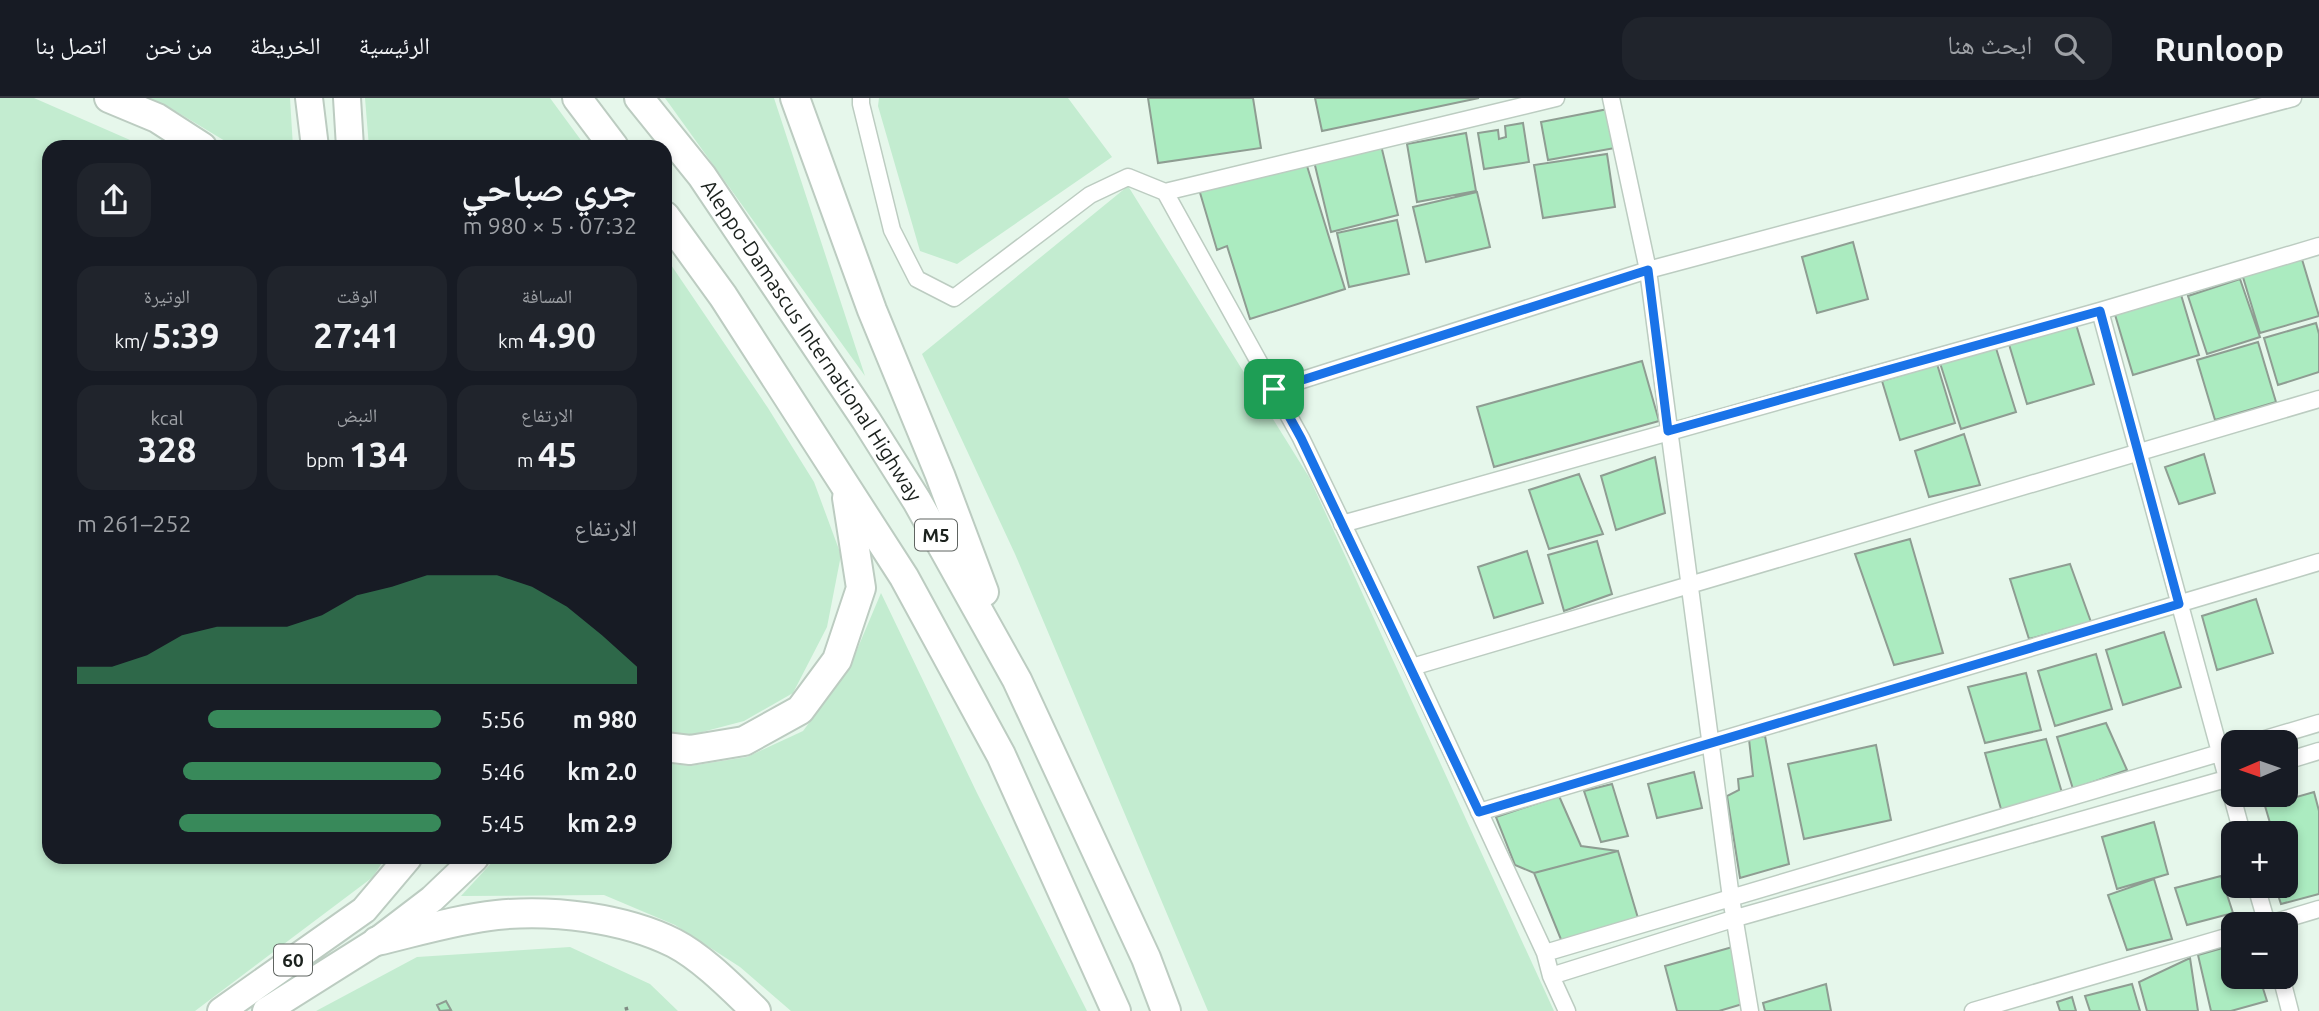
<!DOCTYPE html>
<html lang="ar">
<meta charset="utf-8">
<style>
:root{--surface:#171b24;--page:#20242c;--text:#f1f3f6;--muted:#9ea1a6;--line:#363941;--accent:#38895a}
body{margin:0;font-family:Ubuntu,"Noto Naskh Arabic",sans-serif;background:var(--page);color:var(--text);direction:rtl;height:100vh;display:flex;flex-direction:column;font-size:26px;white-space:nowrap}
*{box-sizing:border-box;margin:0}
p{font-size:23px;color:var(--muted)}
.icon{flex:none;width:38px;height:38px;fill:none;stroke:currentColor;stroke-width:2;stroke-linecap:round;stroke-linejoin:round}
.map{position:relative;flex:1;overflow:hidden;direction:ltr}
.side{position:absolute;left:42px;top:42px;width:630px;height:724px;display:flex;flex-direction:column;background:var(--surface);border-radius:21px;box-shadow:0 4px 10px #0003;direction:rtl}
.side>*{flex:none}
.needle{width:46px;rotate:268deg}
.tools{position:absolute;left:2221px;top:632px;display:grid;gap:14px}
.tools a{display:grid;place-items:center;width:77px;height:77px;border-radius:14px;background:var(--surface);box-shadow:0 4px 10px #0003;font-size:35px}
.pin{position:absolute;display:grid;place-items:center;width:60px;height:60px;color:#fff;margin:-30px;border-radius:14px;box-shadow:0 4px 10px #0006}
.round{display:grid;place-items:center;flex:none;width:74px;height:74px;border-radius:21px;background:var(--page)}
.head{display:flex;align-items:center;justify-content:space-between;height:119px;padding:0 35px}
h1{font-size:38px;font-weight:700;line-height:52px}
.figures{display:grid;grid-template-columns:repeat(3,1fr);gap:10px;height:119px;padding:7px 35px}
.figures div{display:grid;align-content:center;border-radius:18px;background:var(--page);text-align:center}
.figures b{font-size:35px;font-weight:700}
.figures small{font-size:19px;font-weight:400}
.figures p{font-size:19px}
.chart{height:196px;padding:14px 35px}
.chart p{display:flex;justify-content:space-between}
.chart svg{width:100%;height:126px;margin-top:7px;fill:var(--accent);opacity:.7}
ul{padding:0 35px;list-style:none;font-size:23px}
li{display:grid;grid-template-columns:112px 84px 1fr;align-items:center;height:52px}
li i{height:18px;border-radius:9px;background:var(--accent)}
header{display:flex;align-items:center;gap:42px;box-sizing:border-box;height:98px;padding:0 35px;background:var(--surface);border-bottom:2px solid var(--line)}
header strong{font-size:33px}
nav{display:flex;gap:38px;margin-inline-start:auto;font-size:24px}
.search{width:490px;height:63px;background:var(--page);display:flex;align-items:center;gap:18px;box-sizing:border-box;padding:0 24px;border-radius:21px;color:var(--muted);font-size:26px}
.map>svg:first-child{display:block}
.green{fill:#c3ecd0}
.building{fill:#abebc0;stroke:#8e9d92;stroke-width:2}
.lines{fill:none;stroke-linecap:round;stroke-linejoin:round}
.minor-casing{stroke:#bcccc1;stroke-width:19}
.trunk-casing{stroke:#bcccc1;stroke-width:30}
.motorway-casing{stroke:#bcccc1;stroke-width:32}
.path{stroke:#808b83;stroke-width:3.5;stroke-dasharray:3.5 3.5;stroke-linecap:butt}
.minor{stroke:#fff;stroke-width:16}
.trunk{stroke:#fff;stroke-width:26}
.motorway{stroke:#fff;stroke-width:28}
.route-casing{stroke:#fff;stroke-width:14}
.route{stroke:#1a73e8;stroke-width:9}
.labels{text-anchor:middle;stroke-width:6;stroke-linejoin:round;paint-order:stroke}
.shield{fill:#fff;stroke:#5f6461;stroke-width:2}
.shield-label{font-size:19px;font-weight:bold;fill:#1b211d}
.street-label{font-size:21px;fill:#1b211d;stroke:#fff}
</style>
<header>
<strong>Runloop</strong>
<div class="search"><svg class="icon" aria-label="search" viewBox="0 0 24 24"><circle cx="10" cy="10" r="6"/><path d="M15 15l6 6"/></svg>ابحث هنا</div>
<nav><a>الرئيسية</a><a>الخريطة</a><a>من نحن</a><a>اتصل بنا</a></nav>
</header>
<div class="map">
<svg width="2319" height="913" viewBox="0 0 2319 913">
<rect width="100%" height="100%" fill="#e6f7eb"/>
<path class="green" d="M0 0H34L146 49H49V760H385L373 779 195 913H0Z
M147 0H290L293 49H235L167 8Z
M365 0H550L586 49H369Z
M665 0H774L865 278Z
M879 0H1068L1112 59 957 166 920 153 878 8Z
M1128 88 1309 379 1554 913H1208L1015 456 922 256Z
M665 158 768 310 814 384 841 457 827 529 793 595 744 623 687 638 665 635Z
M881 495 977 695 1087 913H791L740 869 675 827 604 797 461 798 496 760H665V665L690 668 747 659 803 633 848 573Z
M570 849 650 886 678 913H316L417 859Z"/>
<path class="building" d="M1148 0H1253L1261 50 1158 65Z
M1315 0H1479L1322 33Z
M1608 11 1615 50 1548 62 1541 24Z
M1523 25 1529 64 1484 71 1478 35 1498 32 1499 41 1506 39 1505 28Z
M1466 35 1476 93 1417 104 1407 46Z
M1379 39 1398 117 1331 134 1312 55Z
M1303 55 1345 191 1250 221 1227 148 1217 152 1198 88Z
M1607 56 1615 109 1543 120 1534 67Z
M1477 94 1490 149 1426 164 1413 109Z
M1397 122 1409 176 1349 189 1337 135Z
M1853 144 1868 201 1817 215 1802 159Z
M2301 158 2319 218 2260 235 2242 176Z
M2240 181 2260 239 2207 256 2188 198Z
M2179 190 2199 257 2133 277 2113 210Z
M2075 223 2094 286 2027 306 2008 243Z
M2316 225 2319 236V274L2278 287 2264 240Z
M2258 244 2276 304 2215 322 2197 262Z
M1995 247 2016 314 1961 331 1940 265Z
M1642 263 1659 323 1494 369 1477 309Z
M1937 266 1955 325 1900 342 1882 283Z
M1964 336 1980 387 1929 399 1915 353Z
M2204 356 2215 395 2179 406 2165 369Z
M1655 359 1665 415 1616 432 1601 378Z
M1579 376 1603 436 1549 451 1529 392Z
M1910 441 1943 555 1894 567 1855 456Z
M1597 443 1612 496 1564 513 1548 457Z
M1527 453 1543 505 1494 520 1478 469Z
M2070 466 2091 524 2029 541 2010 481Z
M2256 501 2273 555 2217 572 2202 518Z
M2164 534 2181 589 2123 607 2106 552Z
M2096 556 2112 611 2055 628 2038 573Z
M2026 575 2041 632 1985 645 1968 589Z
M2106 625 2127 672 2073 691 2057 639Z
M1765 638 1789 766 1740 780 1727 698 1739 692 1738 681 1753 678 1749 641Z
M2046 641 2063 698 2006 715 2001 711 1985 655Z
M1876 647 1891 722 1804 741 1788 666Z
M1694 674 1702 710 1657 720 1648 686Z
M1612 686 1628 738 1601 744 1584 693Z
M2314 694 2319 713V796L2281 806 2275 788H2286V735H2273L2265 708Z
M1559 698 1581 748 1618 753 1534 775 1515 767 1496 719Z
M2154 724 2168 776 2117 791 2102 739Z
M1618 753 1638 820 1562 844 1534 775Z
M2221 778 2233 815 2187 827 2175 790Z
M2154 781 2172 841 2127 852 2108 797Z
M2233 847V878H2259L2267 903 2231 913H2211L2198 857Z
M1736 848 1746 905 1719 913H1677L1665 868Z
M2190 860 2198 913H2147L2139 884Z
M1826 886 1831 913H1765L1763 905Z
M2132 886 2140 913H2090L2085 898Z
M2072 899 2076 913H2060L2057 904Z
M446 903 451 912 440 913 437 907Z"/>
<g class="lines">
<g class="minor-casing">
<path id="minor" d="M861 0V6L892 132 917 181 954 200 1090 97 1128 79 1165 94 1301 340 1412 569 1545 855 1551 878 1567 913
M1611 0 1648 172 1731 800 1750 913
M1165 94 1556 0
M2100 213 2242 735
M1274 291 1648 172 2293 0
M1342 426 2100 213 2319 148
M1412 569 2319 301
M2255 644 2319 625
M2286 663 2319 653
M1479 714 2319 464
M2256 788 2267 826
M2269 826 2319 811
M1545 855 2233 651
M1551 878 1736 820 2233 679
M2281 878 2290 913
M1973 913 2233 837"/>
</g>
<g class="trunk-casing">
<path id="trunk" d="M309 0 315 49
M347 0 350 49
M221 913 364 812 408 760
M266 913 377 843 432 801 475 760"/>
</g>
<g class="motorway-casing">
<g id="motorway">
<path d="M109 0 157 20 202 49"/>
<path d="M577 0 614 49"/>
<path id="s1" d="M639 0 702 78 866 322 917 403 1017 582 1146 860 1166 913"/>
<path d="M795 0 872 212 940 377 984 494"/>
<path d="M665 118 723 198 904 479 1001 657 1116 913"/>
<path d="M665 649 690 652 744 643 800 612 837 562 861 490 847 400"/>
<path d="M377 843C415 834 458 821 497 817 552 811 624 820 674 845 703 860 733 891 756 913"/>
</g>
</g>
<path class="path" d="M626 909 627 913"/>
<use href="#minor" class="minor"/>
<use href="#trunk" class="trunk"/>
<use href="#motorway" class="motorway"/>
</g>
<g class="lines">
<g class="route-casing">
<path id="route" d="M1648 172 1668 333 2100 213 2179 506 1479 714 1301 340 1274 291Z"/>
</g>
<use href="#route" class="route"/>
</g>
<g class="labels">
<g class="shield">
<rect x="915" y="421.5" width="42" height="31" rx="5"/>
<rect x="274" y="846.5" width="38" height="31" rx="5"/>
</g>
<g class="shield-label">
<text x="936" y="444">M5</text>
<text x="293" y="869">60</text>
</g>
<g class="street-label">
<text dy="7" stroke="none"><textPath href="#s1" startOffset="298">Aleppo-Damascus International Highway</textPath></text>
</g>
</g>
</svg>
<div class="tools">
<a><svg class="needle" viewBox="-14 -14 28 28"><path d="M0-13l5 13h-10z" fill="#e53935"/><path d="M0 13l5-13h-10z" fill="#9ea1a6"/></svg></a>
<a>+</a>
<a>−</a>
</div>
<div class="pin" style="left:1274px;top:291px;background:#1e9e55"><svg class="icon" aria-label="arrive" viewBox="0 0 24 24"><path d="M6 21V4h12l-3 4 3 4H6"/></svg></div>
<section class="side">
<div class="head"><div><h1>جري صباحي</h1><p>07:32 · 5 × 980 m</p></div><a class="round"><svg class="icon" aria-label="share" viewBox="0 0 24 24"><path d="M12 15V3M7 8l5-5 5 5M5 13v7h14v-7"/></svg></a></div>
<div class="figures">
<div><p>المسافة</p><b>4.90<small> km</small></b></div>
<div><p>الوقت</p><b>27:41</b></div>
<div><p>الوتيرة</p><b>5:39<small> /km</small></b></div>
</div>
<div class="figures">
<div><p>الارتفاع</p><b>45<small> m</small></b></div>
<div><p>النبض</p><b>134<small> bpm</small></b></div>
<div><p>kcal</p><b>328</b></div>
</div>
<div class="chart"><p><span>الارتفاع</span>252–261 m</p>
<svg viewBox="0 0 160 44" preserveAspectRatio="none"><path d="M0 44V38L10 38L20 34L30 27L40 24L50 24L60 24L70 20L80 13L90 10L100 6L110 6L120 6L130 10L140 17L150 27L160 38V44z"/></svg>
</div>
<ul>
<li><b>980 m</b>5:56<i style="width:64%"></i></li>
<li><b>2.0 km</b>5:46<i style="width:71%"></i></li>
<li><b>2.9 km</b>5:45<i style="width:72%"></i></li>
</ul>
</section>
</div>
